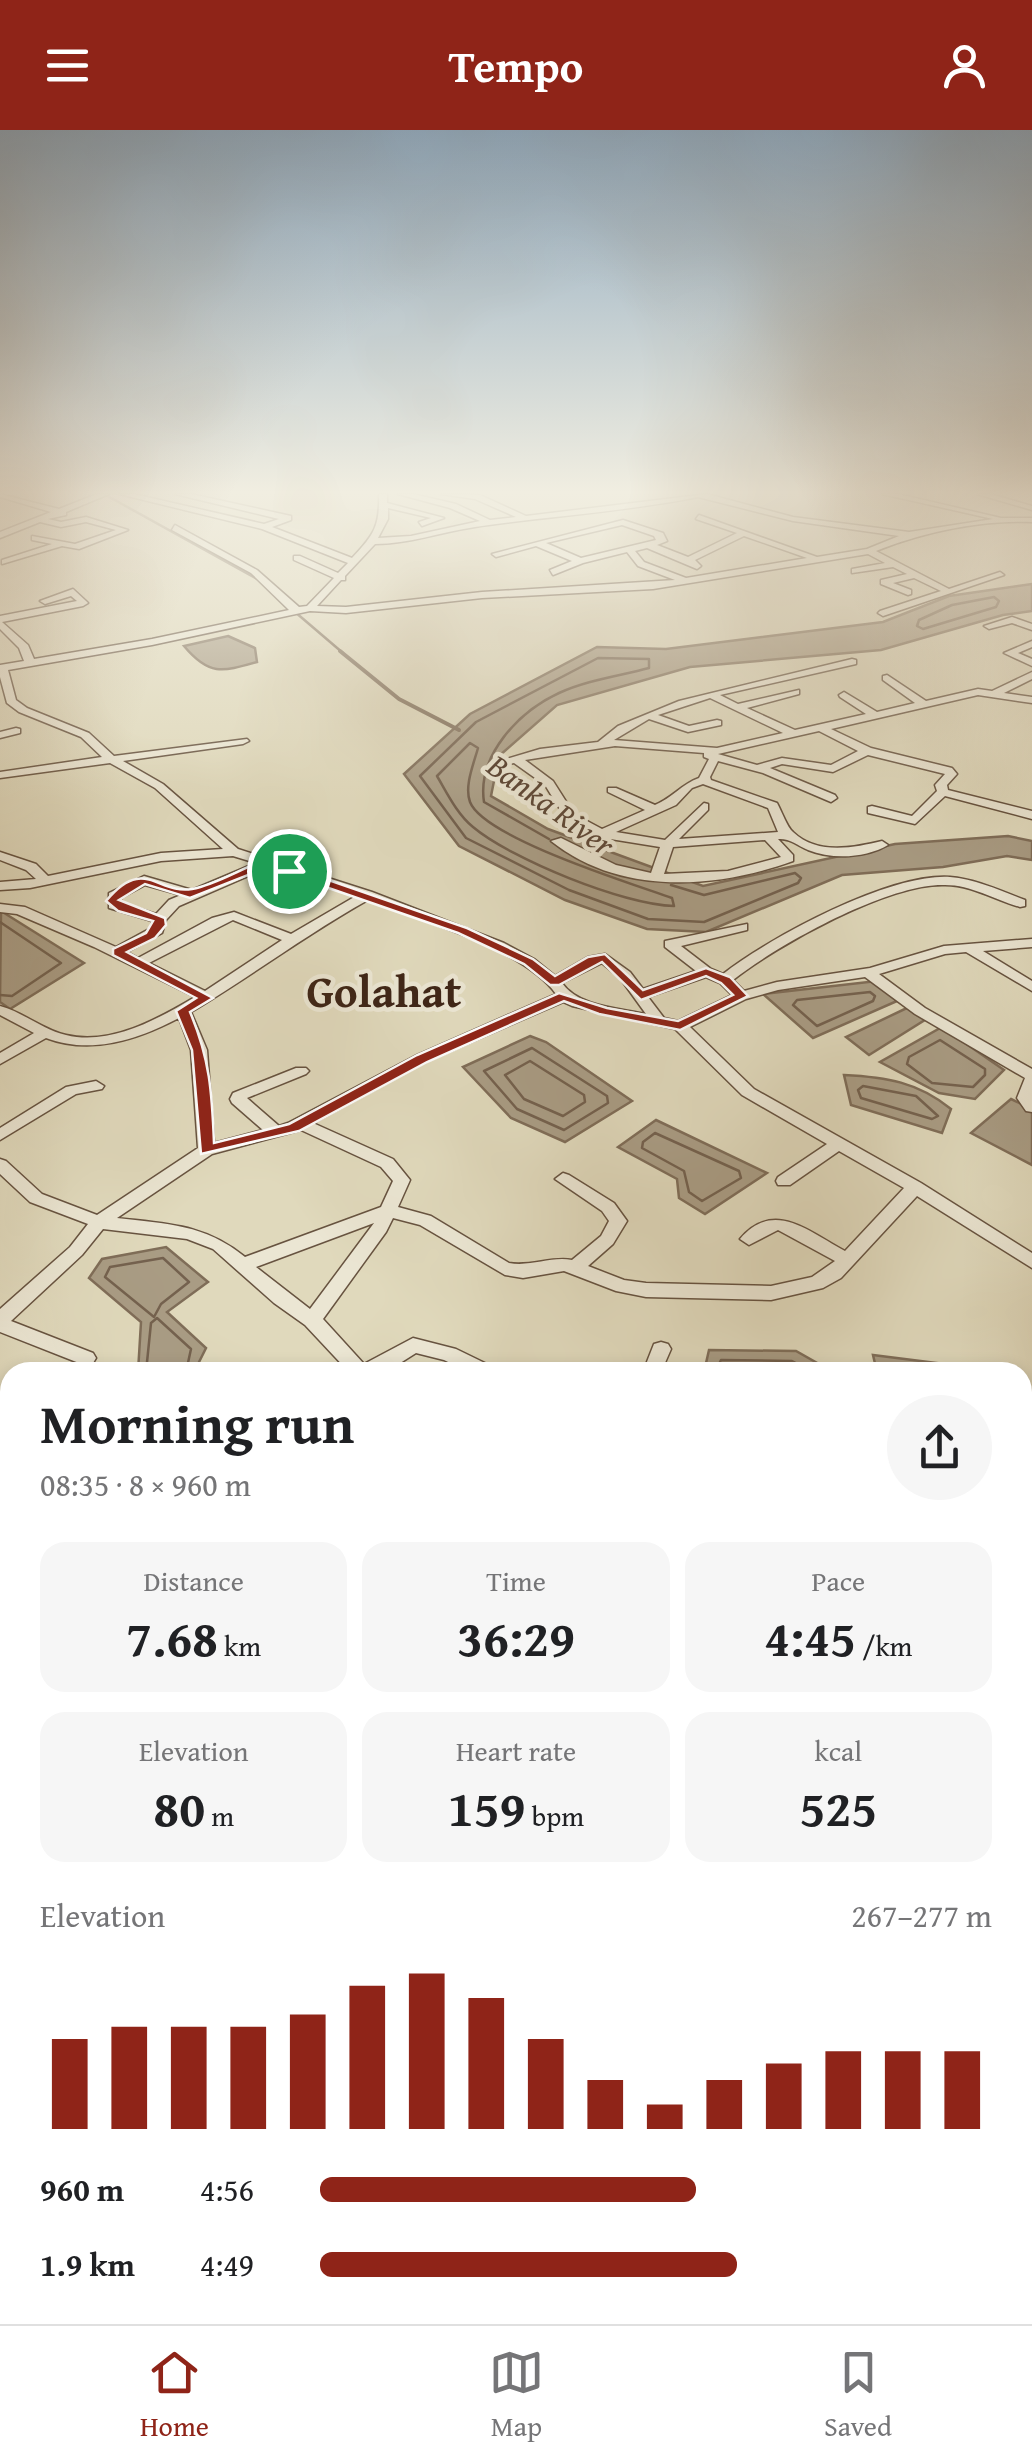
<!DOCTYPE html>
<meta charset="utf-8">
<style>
:root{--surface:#fff;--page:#f6f6f6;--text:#202124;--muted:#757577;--line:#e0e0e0;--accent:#8f2418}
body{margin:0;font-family:"Gentium Book Plus",serif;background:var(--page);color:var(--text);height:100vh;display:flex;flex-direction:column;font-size:38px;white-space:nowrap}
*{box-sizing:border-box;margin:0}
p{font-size:32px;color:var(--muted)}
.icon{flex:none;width:55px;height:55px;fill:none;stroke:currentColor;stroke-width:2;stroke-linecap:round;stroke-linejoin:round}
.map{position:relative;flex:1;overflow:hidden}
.details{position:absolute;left:0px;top:1232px;width:1032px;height:962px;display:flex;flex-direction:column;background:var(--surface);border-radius:30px 30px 0 0;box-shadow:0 5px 15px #0003}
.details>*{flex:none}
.pin{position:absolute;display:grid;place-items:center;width:85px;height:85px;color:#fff;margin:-42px;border:5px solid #fff;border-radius:50%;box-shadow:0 2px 10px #0007}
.round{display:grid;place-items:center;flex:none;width:105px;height:105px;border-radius:52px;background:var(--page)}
.overview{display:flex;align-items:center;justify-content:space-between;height:170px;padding:0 40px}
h1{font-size:55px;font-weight:700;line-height:75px}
.figures{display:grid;grid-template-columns:repeat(3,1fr);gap:15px;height:170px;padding:10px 40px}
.figures div{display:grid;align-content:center;border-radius:25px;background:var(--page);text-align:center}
.figures b{font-size:50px;font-weight:700}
.figures small{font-size:28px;font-weight:400}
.figures p{font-size:28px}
.chart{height:280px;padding:20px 40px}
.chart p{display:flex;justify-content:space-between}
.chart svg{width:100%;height:180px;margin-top:10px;stroke:var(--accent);stroke-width:6}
ul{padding:0 40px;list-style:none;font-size:32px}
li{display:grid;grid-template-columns:160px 120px 1fr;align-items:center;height:75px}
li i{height:25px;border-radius:12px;background:var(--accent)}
header{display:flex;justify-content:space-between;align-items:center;height:130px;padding:0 40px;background:var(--accent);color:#fff;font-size:45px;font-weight:700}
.tabs{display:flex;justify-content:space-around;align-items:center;height:140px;border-top:2px solid var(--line);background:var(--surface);font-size:28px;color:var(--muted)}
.tabs a{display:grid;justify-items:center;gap:5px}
.tabs .selected{color:var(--accent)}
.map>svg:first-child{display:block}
.green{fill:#c5bba0;stroke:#82705c;stroke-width:2.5}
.water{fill:#a99c84;stroke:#7f6d58;stroke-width:2.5}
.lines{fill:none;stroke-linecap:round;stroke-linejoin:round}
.shore{stroke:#74614e;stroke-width:2.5}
.stream-far1{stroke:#7f6d58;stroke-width:2.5}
.stream{stroke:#7f6d58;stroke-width:4}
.minor-casing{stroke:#675340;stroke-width:3}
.minor{fill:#ebe6d3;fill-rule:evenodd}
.route{fill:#8f2418;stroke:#fff;stroke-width:2.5;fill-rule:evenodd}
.labels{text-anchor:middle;stroke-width:9;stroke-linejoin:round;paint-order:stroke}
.far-water-label{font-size:32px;font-style:italic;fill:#5f4938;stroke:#ebe6d3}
.district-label{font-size:45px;font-weight:bold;fill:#3f2617;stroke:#ebe6d3}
</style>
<header><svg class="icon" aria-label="menu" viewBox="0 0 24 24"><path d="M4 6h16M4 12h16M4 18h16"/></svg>Tempo<svg class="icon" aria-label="person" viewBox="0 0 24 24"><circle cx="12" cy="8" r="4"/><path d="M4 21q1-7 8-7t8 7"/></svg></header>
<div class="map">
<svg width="1032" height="2194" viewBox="0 0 1032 2194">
<rect width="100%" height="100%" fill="#e0d9bc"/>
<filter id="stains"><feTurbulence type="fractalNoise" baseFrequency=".002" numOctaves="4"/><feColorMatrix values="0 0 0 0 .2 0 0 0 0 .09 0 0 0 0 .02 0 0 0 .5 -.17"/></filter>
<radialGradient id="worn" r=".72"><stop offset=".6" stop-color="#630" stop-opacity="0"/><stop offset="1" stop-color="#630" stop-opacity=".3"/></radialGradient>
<path class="green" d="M1023 1556 1032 1561V2146L1022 2138Z"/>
<path class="water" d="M1032 454V481L1003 485 881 520 690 537 557 575 499 626 491 666 548 699 703 756 895 714 1008 706 1032 711V730L1007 726 943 737 842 745 706 802 647 799 565 770 459 716 404 644 470 584 597 517 666 519 883 492 949 466Z
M228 506 255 518 257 532C222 542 209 546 184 516Z
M1 781 84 833 10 879 0 872Z
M877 851 897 871 813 908 763 864Z
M909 877 928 888 869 925 846 907Z
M942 897 1004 940 975 969 939 963 880 932Z
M530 906 546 912 632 971 565 1012 511 988 463 937Z
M844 945C886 947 918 952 951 979L942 1003 851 975Z
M1011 969 1032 979V1035L971 1003Z
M656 990 767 1043 705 1084 679 1068 677 1049 618 1017Z
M166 1117 208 1152 167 1182 206 1218 194 1242H138L141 1192 89 1148 102 1129Z
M709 1220 796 1221 833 1242H704Z
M873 1225 976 1238 988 1242H877Z
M0 1529 10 1539V1757L0 1769Z
M367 2185H674L669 2194H362Z"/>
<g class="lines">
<path class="shore" d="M994 467 999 471 996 477 923 499 917 496 919 490 952 475Z
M470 613 478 618C474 633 464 656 470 672 484 708 633 754 672 768L674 776C624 775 511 729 473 697 457 684 447 663 437 646Z
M549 709 484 672C477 626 518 582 559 563 587 550 619 546 649 538V529L598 528 476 592 420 646 466 708 569 760 648 789 704 792 798 753 801 748 795 743 704 765 671 755
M0 792 61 833 12 866 0 865
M870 862 875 866 873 871 817 896 793 875 797 870Z
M940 910 985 939V945L973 957 932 953 907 934 909 927Z
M532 918 607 966 608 973 564 1000 517 979 484 941Z
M530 931 584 965 585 972 563 986 524 969 505 945Z
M863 956 916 966 938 986 932 989 861 968 858 960Z
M655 1003 739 1041 741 1048 702 1071 689 1062 684 1041 642 1018 643 1012Z
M163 1128 189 1152 161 1174 154 1187 105 1147 110 1137Z
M146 1242 151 1193 157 1188 191 1219 186 1242
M715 1242 721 1230 792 1231 813 1242"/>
<path class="stream-far1" d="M104 364 259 450
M281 470 343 523"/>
<path class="stream" d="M340 521 399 569 459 600"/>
<g class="minor-casing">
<path id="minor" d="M0 364 59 379 97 364H109L66 382V385L48 389 61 392 86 387 128 400 79 419 62 416 2 434V430L52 414 32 410V406L75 414 116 400 86 392 61 397 40 392 0 408V402L51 382 0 367Z
M119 364H134L264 394 279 389 175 364H191L291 386V390L272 397 352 428C374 405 380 396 379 364H387V373L444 388 422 396 419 392 431 388 388 378V389L378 408 411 406 480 391 450 378 398 364H413L456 374 490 390 516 387 475 369 441 364 480 365 526 386 707 364 793 387 909 402 993 389 882 364H898L1001 388H1032V392C980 390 924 402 876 421L949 459 1000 442 1004 445 883 486 878 483 880 481 941 461 914 448 893 453 911 460V464L908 465 881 454V450L907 444 893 437 852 443V439L885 433 868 424 653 459 482 468 346 483 310 481 152 515 8 540 16 570 27 578 89 603 114 626 247 609 249 611 243 614 123 631 163 654 238 719 372 762 504 813 534 829 555 846 588 827 605 824 630 842 643 859 696 841 665 817V811L747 794V800L681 816 711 839 723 844C770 807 890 743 950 747 976 749 1001 761 1025 770V776L1020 777C995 770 972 755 945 755 889 753 777 815 733 850L744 861 777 852 870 838 944 816 1032 809V817L983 821 1032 851V861L966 822 945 824 879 844 925 878 1032 939V982L1026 981 1017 968 1025 948 915 884 865 847 778 860 746 869 690 897 754 959 921 1053 1032 1123V1138L917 1066 841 1148 823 1158 771 1170 646 1167 616 1161 564 1141 523 1148 505 1145 420 1095 393 1088 386 1102 323 1189 364 1234 413 1208 456 1219 493 1237 496 1242H469L444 1230 416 1223 386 1242H349L305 1195 274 1173 213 1119 187 1109 103 1099 82 1125 11 1191 93 1223 96 1228 93 1233H79L0 1202V1179L70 1117 88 1094 30 1072 0 1044V1029L6 1031 42 1064 97 1085 198 1018 191 920 179 888C137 910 91 925 46 908L0 934V923L34 903 0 885V876C23 882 43 900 66 905 110 916 158 889 195 867L94 817 17 784 0 782V774L25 777 116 817 151 798 152 791 109 778V763L144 746 192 760 256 733 233 726 161 731 30 758 0 760V752L36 749 26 740 0 730V722L36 734 48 746 161 723 223 719 155 658 110 633 0 648V642L102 627 81 607 19 582 7 573 0 547V535L24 531 19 518 0 499V486L77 471 71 466 45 474 40 471 73 459 86 471 88 473 83 476 2 492 28 515 34 529 152 509 289 480 251 443 172 400 175 395 257 440 299 477 307 476 334 448 294 430V426H300L338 443 348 433 262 399ZM698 367 793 391 899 406 867 419 817 427 699 385 696 389 737 403 688 427 657 415 667 411 663 403 623 390 492 424 496 427 536 416 572 431 550 440 553 445 583 433 627 422 638 436 675 450 482 462 346 477 317 476 341 450H345V446L375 414C409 414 441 402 475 397 549 386 624 382 698 367ZM622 395 654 406 656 410 581 428 546 413ZM744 406 807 428 686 448 644 432 635 421 647 418 697 439 701 436 695 430ZM269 737 356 766 291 804 234 782 212 788 138 828 127 822 162 803 166 790 179 776ZM145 755 181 765 169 770 156 784 121 773V768ZM368 770C421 791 523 818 556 864L417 925 288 993 279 996 247 968 306 944 309 941 306 938H296L233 963 230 969 232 973 263 1000 214 1013 207 920 191 882C250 847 307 804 368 770ZM233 790 282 810 205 861 149 833ZM602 833 620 848 646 884C619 878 579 877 562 853ZM706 847 720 853 732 865 678 891 664 888 648 867ZM563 872 572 876 675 899 742 965 827 1014 778 1047 776 1051 778 1055H790L839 1021 904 1058 845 1121C809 1102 774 1069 740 1109L749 1115 778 1100 835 1131 812 1147 771 1156 646 1153 624 1150 588 1136 613 1114 627 1091 614 1073 569 1045 563 1043 555 1049 602 1081 609 1091 601 1106 572 1130C551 1126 531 1137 509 1133L431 1086 398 1077 410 1050 393 1029 313 993 427 931ZM301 1000 381 1037 393 1051 381 1077 245 1127C205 1094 167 1094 117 1088L212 1024ZM374 1093 310 1179 256 1137Z
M977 364H991L1032 376V380Z
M1012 487 1032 494V500L1012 493 989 499 984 496Z
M1032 511V517L1018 523 1032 529V536L1004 523Z
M852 529 856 530V534L720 565 738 574 799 560V564L747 578 795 600 866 584 840 567 839 565 844 562 877 582 915 573 883 550V546L887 545 926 571 978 559 992 561 1032 542V549L1004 563 1032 567V573L978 565 831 599 871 618 952 638 957 644 947 655 948 660 1032 681V689L945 666 915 694 868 683V677L872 676 912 686 937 661 935 655 945 644 868 625 833 642 782 634 770 638 835 665 837 668 831 672 763 643 718 631 710 647 711 650 777 673C782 682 787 697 793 702 817 725 853 718 882 711L888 715C866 728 833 730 808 720 797 715 789 708 778 709L793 725V731C715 759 620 766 551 711L561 708 616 735 651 743 660 717 598 707 566 689 545 655 514 633 496 637 490 634 540 619 598 612 618 596 679 571ZM710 568 783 603 717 618 614 610 649 589 688 602 721 595V591L717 590 689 596 658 585ZM819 601 858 621 831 635 782 628 757 635 718 624ZM615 616 704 623V627L709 629 699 648C682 654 672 668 655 675L616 658H608V662L645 680 602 699 574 684 553 651 525 630ZM703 654 768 678 778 702 679 709 708 680V674L704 673 665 710 616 702 676 675 692 658ZM765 710 781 727 728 741 664 744 673 717Z
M16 598 20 599V603L0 608V602Z
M96 951 104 956 102 959 76 964 0 1010V998L66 957Z
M661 1212 668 1214 671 1219 661 1242H643L654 1214Z
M1032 1393V1440L1030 1445 1022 1447V1399Z
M0 1469 10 1474V1497L0 1493Z
M10 1875V1914L0 1918V1879Z
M0 2065 10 2069V2101L0 2097Z
M40 2185H75L71 2194H36Z
M160 2185H202L206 2194H164Z
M335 2185H368L364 2194H331Z
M887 2185H920L916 2194H883Z"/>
</g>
<use href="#minor" class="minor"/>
</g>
<linearGradient id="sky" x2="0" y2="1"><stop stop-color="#8faac0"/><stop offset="0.54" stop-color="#f1eee1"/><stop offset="1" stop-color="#f1eee1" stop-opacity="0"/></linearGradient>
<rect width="1032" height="671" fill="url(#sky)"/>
<path class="route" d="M268 729 467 798 533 829 555 846 588 827 605 824 643 860 706 838 730 847 748 866 680 900 599 884 564 871 427 932 299 1001 201 1024 192 920 176 881 196 868 113 825V819L146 803 153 791 118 781 106 771C144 725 158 765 192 759 218 754 243 737 268 729ZM268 737 458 803 524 834 550 855H559L602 832 641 870 706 846 721 853 733 865 678 891 607 878 559 863 417 925 289 994 214 1013C212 963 210 929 190 882L213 868 127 822 155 808 166 795 165 788 119 770 145 754 190 768Z"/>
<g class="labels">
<g class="far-water-label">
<text transform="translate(551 675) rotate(36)" y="11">Banka River</text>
</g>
<g class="district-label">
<text x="384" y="877">Golahat</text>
</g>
</g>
<rect width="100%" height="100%" filter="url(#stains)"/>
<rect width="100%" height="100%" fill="url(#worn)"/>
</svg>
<div class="pin" style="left:289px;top:741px;background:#1e9e55"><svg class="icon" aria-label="arrive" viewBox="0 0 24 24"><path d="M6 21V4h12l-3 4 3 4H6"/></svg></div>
<section class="details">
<div class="overview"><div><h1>Morning run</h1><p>08:35 · 8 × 960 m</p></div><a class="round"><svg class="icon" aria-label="share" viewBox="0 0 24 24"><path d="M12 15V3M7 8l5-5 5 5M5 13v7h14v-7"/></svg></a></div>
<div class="figures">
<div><p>Distance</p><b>7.68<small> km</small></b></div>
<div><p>Time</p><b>36:29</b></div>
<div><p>Pace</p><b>4:45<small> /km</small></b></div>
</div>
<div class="figures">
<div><p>Elevation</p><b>80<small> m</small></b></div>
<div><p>Heart rate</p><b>159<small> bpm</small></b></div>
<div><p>kcal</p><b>525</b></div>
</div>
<div class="chart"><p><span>Elevation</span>267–277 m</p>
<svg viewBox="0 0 160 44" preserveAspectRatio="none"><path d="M5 44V22M15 44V19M25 44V19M35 44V19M45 44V16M55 44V9M65 44V6M75 44V12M85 44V22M95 44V32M105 44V38M115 44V32M125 44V28M135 44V25M145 44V25M155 44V25"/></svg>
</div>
<ul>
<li><b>960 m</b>4:56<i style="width:56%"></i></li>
<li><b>1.9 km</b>4:49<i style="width:62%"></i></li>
</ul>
</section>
</div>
<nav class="tabs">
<a class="selected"><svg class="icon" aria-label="home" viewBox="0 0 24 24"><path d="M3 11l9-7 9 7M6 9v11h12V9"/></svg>Home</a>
<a><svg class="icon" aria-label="map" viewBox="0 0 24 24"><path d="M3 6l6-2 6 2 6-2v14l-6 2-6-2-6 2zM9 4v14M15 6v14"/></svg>Map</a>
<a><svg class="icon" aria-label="saved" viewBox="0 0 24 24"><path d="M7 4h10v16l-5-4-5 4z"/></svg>Saved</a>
</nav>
